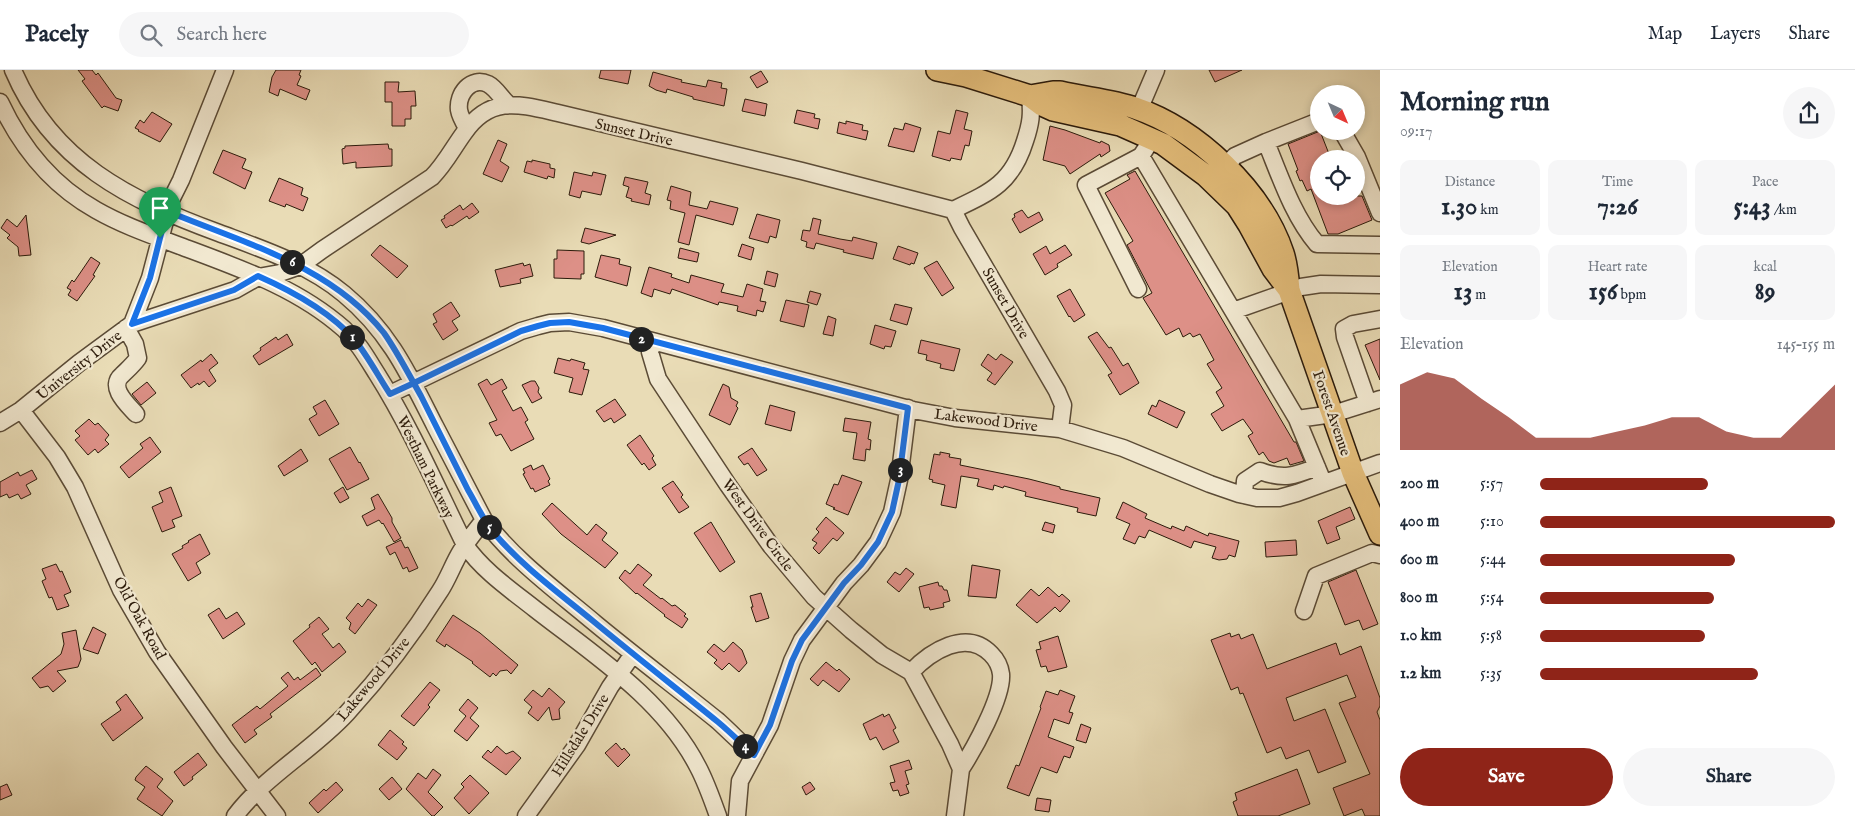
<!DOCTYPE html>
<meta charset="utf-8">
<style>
:root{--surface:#fff;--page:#f6f6f7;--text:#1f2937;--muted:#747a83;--line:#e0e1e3;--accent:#8f2418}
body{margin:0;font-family:"IM FELL English",serif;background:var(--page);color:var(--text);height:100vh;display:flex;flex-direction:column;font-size:19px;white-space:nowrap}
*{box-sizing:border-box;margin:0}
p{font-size:16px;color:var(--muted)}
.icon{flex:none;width:28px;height:28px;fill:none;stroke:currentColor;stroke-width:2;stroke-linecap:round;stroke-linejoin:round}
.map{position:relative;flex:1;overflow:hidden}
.details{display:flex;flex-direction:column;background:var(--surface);width:475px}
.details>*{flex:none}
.needle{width:32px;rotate:136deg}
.fabs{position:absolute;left:1310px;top:15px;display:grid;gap:10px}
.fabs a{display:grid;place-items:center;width:55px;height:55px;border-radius:50%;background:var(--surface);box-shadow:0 2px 8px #0003;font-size:25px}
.pin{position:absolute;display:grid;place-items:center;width:42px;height:42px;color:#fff;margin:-51px -21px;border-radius:50% 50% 50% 0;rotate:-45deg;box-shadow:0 0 5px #0007}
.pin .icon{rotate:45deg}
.km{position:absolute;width:25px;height:25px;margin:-12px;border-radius:50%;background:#222;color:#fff;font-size:14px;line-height:25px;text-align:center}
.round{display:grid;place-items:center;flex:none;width:52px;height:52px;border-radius:26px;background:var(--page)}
.headline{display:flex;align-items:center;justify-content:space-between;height:85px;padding:0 20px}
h1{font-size:28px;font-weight:800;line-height:38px}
.metrics{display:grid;grid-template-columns:repeat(3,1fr);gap:8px;height:85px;padding:5px 20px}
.metrics div{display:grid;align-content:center;border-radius:10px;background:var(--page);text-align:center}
.metrics b{font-size:25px;font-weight:800}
.metrics small{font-size:14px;font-weight:400}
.metrics p{font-size:14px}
.chart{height:140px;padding:10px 20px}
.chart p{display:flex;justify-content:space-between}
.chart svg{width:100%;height:90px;margin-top:5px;fill:var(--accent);opacity:.7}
.cta{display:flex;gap:10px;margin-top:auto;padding:10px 20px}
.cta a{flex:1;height:58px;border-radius:30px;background:var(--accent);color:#fff;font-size:20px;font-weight:800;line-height:58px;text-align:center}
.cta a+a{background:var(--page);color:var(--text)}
ul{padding:0 20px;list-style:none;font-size:16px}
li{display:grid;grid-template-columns:80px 60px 1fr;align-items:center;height:38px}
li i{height:12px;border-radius:6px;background:var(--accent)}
header{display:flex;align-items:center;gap:30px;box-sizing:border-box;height:70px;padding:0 25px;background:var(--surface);border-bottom:1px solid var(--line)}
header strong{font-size:24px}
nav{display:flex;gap:28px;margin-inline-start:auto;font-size:18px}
.search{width:350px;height:45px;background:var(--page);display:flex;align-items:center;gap:12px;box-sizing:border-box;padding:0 18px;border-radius:28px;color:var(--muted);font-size:19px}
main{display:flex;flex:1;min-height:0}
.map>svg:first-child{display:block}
.building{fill:#dd9087;stroke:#2c1b0b}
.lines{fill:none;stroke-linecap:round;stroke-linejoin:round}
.minor-casing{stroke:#5b4b36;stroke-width:19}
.major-casing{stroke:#2c1b0b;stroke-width:24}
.minor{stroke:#f1e8d0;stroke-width:16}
.major{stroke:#e4be7b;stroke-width:21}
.route-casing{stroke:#fff;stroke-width:10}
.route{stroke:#1a73e8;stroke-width:6}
.labels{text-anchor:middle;stroke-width:4.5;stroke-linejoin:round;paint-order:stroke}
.street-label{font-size:15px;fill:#2c1b0b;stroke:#f1e8d0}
</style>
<header>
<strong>Pacely</strong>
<div class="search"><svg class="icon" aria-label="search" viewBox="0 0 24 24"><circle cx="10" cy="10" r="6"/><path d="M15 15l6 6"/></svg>Search here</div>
<nav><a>Map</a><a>Layers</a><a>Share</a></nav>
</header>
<main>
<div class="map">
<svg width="1380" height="746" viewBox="0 0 1380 746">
<rect width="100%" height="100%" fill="#e9dcb6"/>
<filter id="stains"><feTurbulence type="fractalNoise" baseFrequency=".004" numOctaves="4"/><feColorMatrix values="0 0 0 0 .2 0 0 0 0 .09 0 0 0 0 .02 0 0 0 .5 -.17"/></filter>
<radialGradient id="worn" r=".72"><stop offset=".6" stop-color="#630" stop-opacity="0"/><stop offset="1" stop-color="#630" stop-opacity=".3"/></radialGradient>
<path class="building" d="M78 0H92L96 5 98 3 116 28 122 30 118 41 104 36 102 38 82 11 85 9Z
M276 0H301L299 5 301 6 297 15 310 20 306 30 280 19 278 26 269 22 272 7Z
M601 0H631L628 14 599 8Z
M1209 0H1242L1215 12Z
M761 1 768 12 757 18 750 7Z
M653 2 682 10 681 12 706 17 708 10 722 13 721 18 727 19 724 36 693 29V27L667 19 666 23 656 20 649 16Z
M385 12H399L398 22 415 21 416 36H411V49H405V56H392V32H385Z
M745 29 767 34 765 46 742 41Z
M797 40 815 44 814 48 820 49 818 59 794 53Z
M956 40 968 43 964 59 972 61 969 76 965 75 961 90 951 88 950 91 932 86 938 61 950 64Z
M152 42 172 54 160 72 138 61 139 60 135 58 140 50 144 53 146 50Z
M846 51 863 55 862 60 868 61 866 70 837 63 839 52 846 54Z
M905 53 921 58 914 82 888 76 894 58 903 60Z
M1050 56 1065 60 1100 73 1101 71 1109 75 1110 81 1101 87 1100 84 1070 104 1065 96 1043 90Z
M1320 61 1331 89H1319V126H1362L1372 150 1338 164H1328L1311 119 1307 121 1302 110 1300 111 1296 101 1298 100 1288 74Z
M498 70 507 74 500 91 509 97 502 112 483 104Z
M388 74 389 79H392V96L356 98V92L343 94 342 79 345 78V76Z
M223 80 246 89 242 98 252 102 245 119 213 103Z
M532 90 550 94V98L555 99 554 108 548 106 547 109 524 102 527 91 532 92Z
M1135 101 1294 372H1296L1304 391 1290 395 1287 388 1274 393 1269 391 1263 382 1259 385 1248 366 1253 363 1243 349 1222 361 1211 344 1224 336 1216 322 1222 318 1207 294 1214 290 1200 264 1193 267 1190 263 1183 267 1179 258 1166 265 1143 228 1152 223 1127 175 1133 171 1105 123 1130 109 1127 105Z
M574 102 592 106 593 102 606 105 601 125 582 121 580 128 569 125Z
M625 107 648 112 645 123 651 125 649 135 631 131 632 129 626 127 629 117 623 115Z
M279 108 303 118 301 125 308 128 303 141 286 134 285 137 269 131Z
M671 116 691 122 689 135 707 139 710 131 738 138 733 155 696 145 689 175 678 172 685 143 670 139 671 131 667 130Z
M472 133 479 142 469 149 467 146 452 156 451 155 446 158 441 150 445 148 444 146 460 135 463 140Z
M1022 140 1028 148 1039 142 1043 150 1020 163 1012 149 1015 147 1014 144Z
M757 144 780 150 776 168 770 166 768 173 749 168Z
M26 145 31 185 19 186 18 177 7 168 10 165 1 158 7 149 17 157Z
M813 148 821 150 818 164 840 169 852 171 853 167 877 173 873 189 851 184 843 182 844 180 816 173 814 179 806 177 807 172 801 170 803 160 810 161Z
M585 158 616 165 589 174 581 172Z
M742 174 754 178 751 190 738 186Z
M380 175 408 196 398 207 397 208 371 185Z
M1065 175 1072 185 1057 194 1058 197 1045 205 1033 184 1046 176 1050 184Z
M898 176 918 183 914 194 911 193 910 195 893 189Z
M680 178 699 183 697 192 678 188Z
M557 180 584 181V204H581V209L554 208V189H557Z
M601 185 620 189 619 194 631 197 627 216 595 207Z
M91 187 100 193 93 205 95 206 77 231 68 225 71 220 67 218 72 210 74 212Z
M937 191 954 218 942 226 924 198Z
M523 193 524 196 530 194 533 206 520 209 521 213 500 217 495 200Z
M649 197 672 204 671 207 689 213 691 205 724 214 721 222 743 227 747 214 763 219 760 231 766 232 763 242 757 240 756 246 737 241 738 236 719 232 718 235 672 219 670 224 654 219 652 227 641 223Z
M767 201 778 204 775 217 764 214Z
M1070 219 1085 245 1074 252 1070 246 1069 247 1057 226Z
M810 221 821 224 817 235 807 232Z
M786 230 809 235 804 257 780 251Z
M451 232 460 246 452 251 458 260 443 270 433 254 437 252 433 244Z
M895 234 912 238 907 255 890 250Z
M828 246 836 249 833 266 823 264Z
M875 255 896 261 891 277 885 276 884 279 870 274Z
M1097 262 1109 278 1111 277 1123 296 1128 293 1139 313 1120 325 1108 305 1112 303 1088 267Z
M287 264 293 275 259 295 253 286 261 280 260 278 276 267 278 270Z
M1380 269V310L1365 275Z
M921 270 960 279 954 301 940 298 941 294 926 290 927 285 918 283Z
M211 284 218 293 209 300 216 311 209 317 204 311 199 315 198 313 191 318 181 305 201 290 202 292Z
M988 284 996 290 1001 284 1013 292 995 315 987 310 992 303 981 295Z
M558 288 570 291 571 289 585 293 583 299 589 300 582 325 569 322 573 308 554 303Z
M487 309 491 315 502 309 507 318 502 321 513 341 521 337 528 350 525 352 534 369 511 381 501 364 496 366 489 353 497 350 478 314Z
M531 311H535L539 318 538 322 542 328 532 333 522 315Z
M147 312 156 323 141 335 132 324Z
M723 314 729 317 731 328 738 332 736 336 738 338 730 355 709 345Z
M615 329 626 345 614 353 611 348 604 352 596 341Z
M325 330 339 354 319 366 309 349 317 344 313 337Z
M1159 330 1185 342 1177 358 1148 344 1152 335 1156 337Z
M770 335 795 342 791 361 765 354Z
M845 348 871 352 868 369 871 370 870 380 866 379 865 391 853 389 857 363 843 361Z
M89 349 95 355 98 353 109 365 105 370 109 374 98 383 95 379 88 385 75 370 80 366 75 361Z
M640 365 654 386 652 388 656 395 649 400 644 393 642 395 627 375Z
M150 367 161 382 129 408 120 397 143 378 140 374Z
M350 377 359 393 360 392 369 409 347 420 329 389Z
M752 378 767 400 757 406 748 393 744 395 738 387Z
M301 379 308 391 284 406 278 396Z
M940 382 950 384 949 387 961 389 960 395 1029 409 1060 417V419L1100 428 1096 446 1077 442 1078 438 1025 426 1026 422 1004 416 1003 418 994 415 993 420 977 416 979 409 961 406 956 438 941 435 945 415 932 412 933 410 929 409 934 384 940 385Z
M531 395 533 400 543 395 550 409 548 411 550 415 535 422 533 418 531 419 523 404 525 403 523 399Z
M32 400 37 409 26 415 31 424 21 429 18 424 9 428 7 424 0 427V412L18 402 20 406Z
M842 405 862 412 848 445 833 439 835 438 826 434 834 414 838 415Z
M673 411 683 425 681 427 689 437 679 443 662 418Z
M171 417 182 446 172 450 175 457 162 462 152 437 163 432 159 422Z
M343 417 349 428 340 433 334 423Z
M378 424 392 448V452L401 468 394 472 383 453 382 454 379 450 367 456 362 446 375 439 371 428Z
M1123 432 1147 444 1145 448 1166 457 1171 459 1172 456 1184 461 1186 456 1208 466 1209 463 1239 471 1235 487 1229 485 1227 489 1219 490 1212 488 1216 477 1194 471 1191 478 1149 460 1145 468 1139 466 1135 474 1123 469 1130 454 1116 448Z
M552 433 587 465 596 454 607 463 602 470 618 483 605 498 561 464 542 444Z
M1350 437 1355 449 1336 457 1340 469 1327 474 1318 451Z
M826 447 844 463 837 471 833 468 819 484 813 478 817 473 812 470 819 462 816 459Z
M711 452 735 492 720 502 694 463Z
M1045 452 1055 455 1053 463 1042 460Z
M200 464 210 484 196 493 201 503 188 511 172 484 183 478 182 476 189 472 188 471Z
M401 470 405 478 408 477 418 498 409 502 407 497 403 499 395 482 390 485 386 477Z
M1296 470 1297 485 1266 487 1265 472Z
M56 494 60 502 62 501 71 522 64 525 69 536 57 540 52 527 49 528 42 511 46 509 42 499Z
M638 494 652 505 643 515 661 529 662 528 672 536 675 535 686 544 684 546 688 549 682 558 664 546 665 545 637 523 636 524 619 508 625 500 630 504Z
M972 495 1000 500 996 528 968 526Z
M906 498 914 504 899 522 887 512 895 502 900 505Z
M1356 500 1378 554 1363 560 1359 550 1345 555 1328 512Z
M938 512 939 516H942L944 520H947L950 531 943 533 944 537 930 540 929 537 924 538 919 517Z
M1048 517 1059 527 1062 524 1070 531 1060 542 1055 537 1037 553 1016 535 1031 519 1039 526Z
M761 523 769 548 756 552 751 537H753L750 526Z
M368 529 377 535 355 564 349 559 351 553 346 548 358 533 362 537Z
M219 538 226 549 237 542 245 554 223 569 208 545Z
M453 545 480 563 518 595 511 604 507 600 500 601 496 606 493 603 490 607 472 593 473 592 446 574 445 577 436 571Z
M319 547 329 559 322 564 333 578 339 573 346 582 322 602 315 592 312 595 293 571 310 557 309 555Z
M93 557 106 564 98 584 83 579Z
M76 560 81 589 78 597 57 601 66 611 53 622 48 616 40 618 32 608 61 584 64 574 62 563Z
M1230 563 1231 567 1239 564 1241 569 1253 564 1267 599 1336 573 1340 585 1361 576 1380 628V636L1377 642 1380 650V746H1365L1362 739 1344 746 1333 718 1370 704 1339 633 1356 627 1347 605 1286 628 1294 651 1325 639 1346 692 1318 703 1309 680 1286 689 1281 677 1267 683 1243 623 1240 624 1238 617 1231 620 1211 570Z
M1058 566 1067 597 1048 602 1046 596 1041 597 1036 580 1041 579 1039 572Z
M733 572 742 580 747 593 739 602 729 593 722 600 714 593 717 590 707 582 714 574 724 582Z
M826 592 837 601 839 599 850 609 839 622 823 610 818 616 810 609Z
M316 598 321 605 270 644 272 647 254 660 257 664 245 673 232 655 257 636 260 639 288 616 281 608 288 602 294 610 298 607 300 610Z
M430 612 440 620 428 635 430 637 414 656 401 646Z
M549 618 565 632 559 639 560 649 552 650 549 637 538 651 528 643 532 637 524 630 533 620 542 627Z
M1060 620 1075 626 1069 642 1073 643 1069 654 1054 649 1048 667 1074 677 1070 688 1064 686 1057 703 1041 697 1029 726 1007 718 1016 695 1019 696 1041 638 1040 637 1046 621 1058 625Z
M126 624 143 648 113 671 101 654 121 640 116 632Z
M468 629 478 638 470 648 479 656 467 671 454 661 466 646 459 640Z
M883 644 884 647 889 644 896 658 893 660 899 672 883 680 876 667 870 670 863 654Z
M1081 654 1091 658 1086 673 1076 670Z
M390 660 404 672 402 674 407 678 397 690 378 675Z
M616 673 622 680 624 678 630 685 618 697 605 683Z
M497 676 506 684 513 681 521 688 506 705 482 687 488 680 491 683Z
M198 683 207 695 192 707 193 709 184 716 174 702Z
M909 690 912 699 905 701 909 714 906 715 909 723 900 726 898 720 893 721 890 713 895 712 890 696Z
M146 696 163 709 157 717 173 731 162 746 137 729 145 717 135 710 136 707Z
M433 699 441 705 428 722 443 737 434 746H432L406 719 418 703 426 709Z
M1297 699 1310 734 1278 746H1238L1233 732 1237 730 1235 723Z
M470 705 489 723 469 744 454 728 464 717 461 714Z
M392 707 402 719 389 730 379 719Z
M336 712 343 720 318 743 309 733 324 719 326 721Z
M810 712 815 719 806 725 802 717Z
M7 714 12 725 0 730V717Z
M1037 728 1051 730 1049 742 1035 740Z"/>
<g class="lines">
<g class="minor-casing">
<path id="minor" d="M13 0C52 92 129 130 219 163 262 179 308 194 344 224 390 262 409 305 435 356 452 388 468 419 484 450 515 491 557 521 596 554 636 587 677 618 718 651 730 662 742 674 754 685
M0 32C21 77 53 116 96 140 124 156 154 166 183 177 239 198 298 218 344 259 358 272 367 288 377 304 411 358 437 418 465 475 483 501 511 520 535 539 594 585 663 629 698 697 706 712 712 729 718 746
M1139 40 1156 0
M467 58C464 53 460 46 459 40 457 24 471 6 488 14 496 18 502 29 508 34
M1342 61 1357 87 1380 143
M1152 69 1141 86 1233 241 1301 217 1321 214 1380 215
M1266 72 1319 51
M1225 96 1235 86 1266 72C1280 106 1293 146 1317 174L1380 175
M953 140 962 158 1057 321 1063 335 1060 359
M953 140C991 122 1012 113 1025 71 1031 53 1032 44 1030 26
M1138 219 1086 115 1141 86
M1233 241 1297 349 1333 344 1380 329
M132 254 235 220 258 207 280 203 300 196 322 180 432 107C445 94 453 78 464 63 490 25 519 34 558 43L802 101 953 140
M126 258 135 274 138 288C133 295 128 299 122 305 108 317 127 334 136 344
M653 272 650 282 658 309 728 415 771 476 814 527 851 560 882 585 911 602 950 674 961 699 955 746
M390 324 521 261 538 256 550 253 569 252 603 258 913 340 955 348 1060 359 1123 378 1210 414 1239 424 1257 428H1279L1297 423 1380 393
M1368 333 1345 267 1344 259 1353 254 1380 249
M21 340 57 387 75 417 121 520 157 582 224 677 277 746
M1297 349 1321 407
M0 353 21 340 79 293 132 254 150 208 170 132 181 110 225 0
M1244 425 1245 411 1260 401C1284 410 1294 406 1317 397
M1304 541 1316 506 1372 483 1380 485
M911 602C930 582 966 558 991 584 996 589 1000 596 1001 604 1003 627 974 679 961 699
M235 746C265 706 313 680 347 643 381 606 413 564 440 521 448 509 453 494 461 481 468 470 476 460 484 450
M526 746 577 675 610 617 633 584
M737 746 740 711 770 655 792 591 802 570 844 513 861 495 878 472 892 442 899 410 908 338"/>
</g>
<g class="major-casing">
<path id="major" d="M937 0 966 6 1030 26 1042 35 1053 40 1120 55 1163 74 1205 105 1237 136 1249 155 1273 199 1289 220
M1030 26 1053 22H1060C1085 28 1111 30 1135 38 1197 59 1262 120 1283 183 1287 195 1288 208 1289 220L1353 403 1380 464"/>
</g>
<use href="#minor" class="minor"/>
<use href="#major" class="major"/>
</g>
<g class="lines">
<g class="route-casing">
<path id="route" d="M160 168 150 208 132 254 234 220 258 206C292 221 329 241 354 269 368 286 378 306 390 324L414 313 521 261 538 256 550 253 569 252 603 258 908 338 899 410 892 442 878 472 861 495 844 513 802 570 792 591 770 655 754 685C742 674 730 662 718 652 676 618 634 585 593 551 559 523 522 496 494 463 483 450 477 435 468 420L421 326C409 305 398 283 384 263 330 195 243 173 167 141L160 168"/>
</g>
<use href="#route" class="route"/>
</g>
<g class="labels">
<g class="street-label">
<text transform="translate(634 62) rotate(13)" y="5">Sunset Drive</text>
<text transform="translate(1006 233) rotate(60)" y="5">Sunset Drive</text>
<text transform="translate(79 295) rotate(-38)" y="5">University Drive</text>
<text transform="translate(1332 343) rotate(71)" y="5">Forest Avenue</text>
<text transform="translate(986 350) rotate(7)" y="5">Lakewood Drive</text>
<text transform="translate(426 397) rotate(64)" y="5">Westham Parkway</text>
<text transform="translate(758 455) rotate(54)" y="5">West Drive Circle</text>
<text transform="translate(140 548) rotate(61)" y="5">Old Oak Road</text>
<text transform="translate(373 609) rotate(-50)" y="5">Lakewood Drive</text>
<text transform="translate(580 665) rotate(-58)" y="5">Hillsdale Drive</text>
</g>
</g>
<rect width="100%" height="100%" filter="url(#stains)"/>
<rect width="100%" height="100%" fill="url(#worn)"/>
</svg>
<div class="fabs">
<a><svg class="needle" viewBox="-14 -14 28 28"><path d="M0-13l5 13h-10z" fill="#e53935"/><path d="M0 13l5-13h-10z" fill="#747a83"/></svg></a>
<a><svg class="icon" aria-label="locate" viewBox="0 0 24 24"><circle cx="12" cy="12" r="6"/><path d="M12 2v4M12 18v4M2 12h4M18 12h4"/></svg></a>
</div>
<div class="pin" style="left:160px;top:168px;background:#1e9e55"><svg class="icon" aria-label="arrive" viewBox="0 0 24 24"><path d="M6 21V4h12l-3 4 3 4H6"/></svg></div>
<b class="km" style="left:352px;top:267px">1</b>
<b class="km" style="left:641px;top:269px">2</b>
<b class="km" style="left:900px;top:400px">3</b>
<b class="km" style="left:745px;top:676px">4</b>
<b class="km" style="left:489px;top:457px">5</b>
<b class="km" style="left:292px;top:192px">6</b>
</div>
<section class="details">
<div class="headline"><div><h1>Morning run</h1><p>09:17</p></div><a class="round"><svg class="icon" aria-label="share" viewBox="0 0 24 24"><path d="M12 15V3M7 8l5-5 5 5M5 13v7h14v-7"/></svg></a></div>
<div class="metrics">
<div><p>Distance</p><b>1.30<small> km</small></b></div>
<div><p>Time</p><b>7:26</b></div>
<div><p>Pace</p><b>5:43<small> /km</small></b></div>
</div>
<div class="metrics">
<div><p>Elevation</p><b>13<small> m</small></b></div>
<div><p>Heart rate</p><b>156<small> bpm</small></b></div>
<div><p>kcal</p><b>89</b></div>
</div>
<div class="chart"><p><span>Elevation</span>145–155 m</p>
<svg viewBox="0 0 160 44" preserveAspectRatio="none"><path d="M0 44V12L10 6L20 9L30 19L40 28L50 38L60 38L70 38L80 35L90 32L100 28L110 28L120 35L130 38L140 38L150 25L160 12V44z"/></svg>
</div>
<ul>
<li><b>200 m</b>5:57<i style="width:57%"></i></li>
<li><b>400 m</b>5:10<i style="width:100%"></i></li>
<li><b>600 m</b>5:44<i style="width:66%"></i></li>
<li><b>800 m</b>5:54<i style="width:59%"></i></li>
<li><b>1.0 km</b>5:58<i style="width:56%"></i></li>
<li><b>1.2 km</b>5:35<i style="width:74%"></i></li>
</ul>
<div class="cta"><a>Save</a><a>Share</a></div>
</section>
</main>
